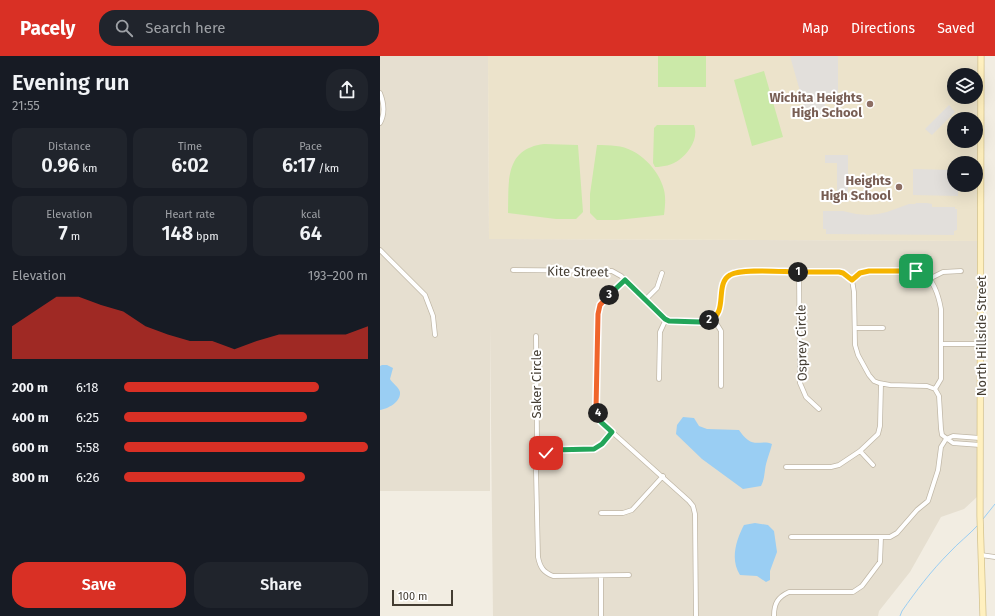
<!DOCTYPE html>
<meta charset="utf-8">
<style>
:root{--surface:#171b24;--page:#20242c;--text:#f1f3f6;--muted:#9ea1a6;--accent:#d93025}
body{margin:0;font-family:"Fira Sans",sans-serif;background:var(--page);color:var(--text);height:100vh;display:flex;flex-direction:column;font-size:15px;white-space:nowrap}
*{box-sizing:border-box;margin:0}
p{font-size:13px;color:var(--muted)}
.icon{flex:none;width:22px;height:22px;fill:none;stroke:currentColor;stroke-width:2;stroke-linecap:round;stroke-linejoin:round}
.map{position:relative;flex:1;overflow:hidden}
.sheet{display:flex;flex-direction:column;background:var(--surface);width:380px}
.sheet>*{flex:none}
.tools{position:absolute;left:567px;top:12px;display:grid;gap:8px}
.tools a{display:grid;place-items:center;width:36px;height:36px;border-radius:50%;background:var(--surface);box-shadow:0 4px 16px #0002;font-size:20px}
.scale{position:absolute;left:12px;bottom:10px;width:61px;box-sizing:border-box;padding-left:4px;border:2px solid #443d32;border-top:0;font-size:11px;line-height:14px;white-space:nowrap;color:#443d32;-webkit-text-stroke:3px #fff;paint-order:stroke}
.pin{position:absolute;display:grid;place-items:center;width:34px;height:34px;color:#fff;margin:-17px;border-radius:8px;box-shadow:0 2px 6px #0006}
.km{position:absolute;width:20px;height:20px;margin:-10px;border-radius:50%;background:#222;color:#fff;font-size:11px;line-height:20px;text-align:center}
.round{display:grid;place-items:center;flex:none;width:42px;height:42px;border-radius:16px;background:var(--page)}
.head{display:flex;align-items:center;justify-content:space-between;height:68px;padding:0 12px}
h1{font-size:22px;font-weight:600;line-height:30px}
.figures{display:grid;grid-template-columns:repeat(3,1fr);gap:6px;height:68px;padding:4px 12px}
.figures div{display:grid;align-content:center;border-radius:10px;background:var(--page);text-align:center}
.figures b{font-size:20px;font-weight:600}
.figures small{font-size:11px;font-weight:400}
.figures p{font-size:11px}
.chart{height:112px;padding:8px 12px}
.chart p{display:flex;justify-content:space-between}
.chart svg{width:100%;height:72px;margin-top:4px;fill:var(--accent);opacity:.7}
.cta{display:flex;gap:8px;margin-top:auto;padding:8px 12px}
.cta a{flex:1;height:46px;border-radius:16px;background:var(--accent);color:#fff;font-size:16px;font-weight:600;line-height:46px;text-align:center}
.cta a+a{background:var(--page);color:var(--text)}
ul{padding:0 12px;list-style:none;font-size:13px}
li{display:grid;grid-template-columns:64px 48px 1fr;align-items:center;height:30px}
li i{height:10px;border-radius:5px;background:var(--accent)}
header{display:flex;align-items:center;gap:24px;box-sizing:border-box;height:56px;padding:0 20px;background:var(--accent);color:#fff}
header strong{font-size:19px}
nav{display:flex;gap:22px;margin-inline-start:auto;font-size:14px}
.search{width:280px;height:36px;background:var(--page);display:flex;align-items:center;gap:10px;box-sizing:border-box;padding:0 14px;border-radius:16px;color:var(--muted);font-size:15px}
main{display:flex;flex:1;min-height:0}
.map>svg:first-child{display:block}
.residential{fill:#e6dfd0}
.education{fill:#ece3cb;fill-rule:evenodd}
.green{fill:#cbe9a8}
.parking{fill:#e2dfdb}
.water{fill:#9acef3}
.lines{fill:none;stroke-linecap:round;stroke-linejoin:round}
.stream{stroke:#9acef3;stroke-width:1}
.minor-casing{stroke:#c1b8a7;stroke-width:5.5}
.secondary-casing{stroke:#d4c38f;stroke-width:7}
.minor{stroke:#fff;stroke-width:4}
.secondary{stroke:#fff0bf;stroke-width:5.5}
.split-1-casing{stroke:#fff;stroke-width:8}
.split-2-casing{stroke:#fff;stroke-width:8}
.split-3-casing{stroke:#fff;stroke-width:8}
.split-4-casing{stroke:#fff;stroke-width:8}
.split-5-casing{stroke:#fff;stroke-width:8}
.split-1{stroke:#f5b400;stroke-width:5}
.split-2{stroke:#f5b400;stroke-width:5}
.split-3{stroke:#22a559;stroke-width:5}
.split-4{stroke:#f0652b;stroke-width:5}
.split-5{stroke:#22a559;stroke-width:5}
.education-dot{fill:#8d6e63;stroke:#fff;stroke-width:1.5}
.labels{text-anchor:middle;stroke-width:4;stroke-linejoin:round;paint-order:stroke}
.education-label{font-size:13px;font-weight:bold;fill:#785e54;stroke:#fff;text-anchor:end}
.street-label{font-size:13px;fill:#443d32;stroke:#fff}
</style>
<header>
<strong>Pacely</strong>
<div class="search"><svg class="icon" aria-label="search" viewBox="0 0 24 24"><circle cx="10" cy="10" r="6"/><path d="M15 15l6 6"/></svg>Search here</div>
<nav><a>Map</a><a>Directions</a><a>Saved</a></nav>
</header>
<main>
<section class="sheet">
<div class="head"><div><h1>Evening run</h1><p>21:55</p></div><a class="round"><svg class="icon" aria-label="share" viewBox="0 0 24 24"><path d="M12 15V3M7 8l5-5 5 5M5 13v7h14v-7"/></svg></a></div>
<div class="figures">
<div><p>Distance</p><b>0.96<small> km</small></b></div>
<div><p>Time</p><b>6:02</b></div>
<div><p>Pace</p><b>6:17<small> /km</small></b></div>
</div>
<div class="figures">
<div><p>Elevation</p><b>7<small> m</small></b></div>
<div><p>Heart rate</p><b>148<small> bpm</small></b></div>
<div><p>kcal</p><b>64</b></div>
</div>
<div class="chart"><p><span>Elevation</span>193–200 m</p>
<svg viewBox="0 0 160 44" preserveAspectRatio="none"><path d="M0 44V24L10 15L20 6L30 6L40 11L50 15L60 24L70 29L80 33L90 33L100 38L110 33L120 29L130 29L140 29L150 29L160 24V44z"/></svg>
</div>
<ul>
<li><b>200 m</b>6:18<i style="width:80%"></i></li>
<li><b>400 m</b>6:25<i style="width:75%"></i></li>
<li><b>600 m</b>5:58<i style="width:100%"></i></li>
<li><b>800 m</b>6:26<i style="width:74%"></i></li>
</ul>
<div class="cta"><a>Save</a><a>Share</a></div>
</section>
<div class="map">
<svg width="615" height="560" viewBox="0 0 615 560">
<rect width="100%" height="100%" fill="#f2ede2"/>
<path class="residential" d="M0 0H108L109 183 602 185 597 441 584 453 561 461 530 516 499 555 498 560H113L110 269V435H0Z"/>
<path class="education" d="M108 0H601L602 185 109 183ZM574 19H596V41H574ZM574 63H596V85H574ZM574 107H596V129H574Z"/>
<path class="green" d="M278 0H326V31H278Z
M384 15 403 81 372 90 354 24Z
M277 69H314C319 82 309 97 299 104 292 109 283 111 275 111L273 107 274 72Z
M164 88 198 89 203 156 196 163H176L128 157C129 126 124 93 164 88Z
M217 89C223 89 230 89 236 90 258 92 279 113 284 134 286 142 285 151 284 159L237 164H217L210 157V138Z"/>
<path class="parking" d="M410 0H458V48H445V62H430L427 60Z
M569 49 575 56 552 79 545 73Z
M445 99H468V143H457V107H445Z
M533 113 574 114V129H578V140L533 139Z
M536 147H547L552 148V151H575V153H577V174L574 175V179L446 178V173H443V155H463L476 158 488 159 498 158 507 156 529 148H535Z"/>
<path class="water" d="M2 309H7L13 312 10 323C12 327 19 331 20 336 21 346 8 353 0 354V310Z
M303 361 314 362 319 370 327 373 359 374C361 377 365 382 368 384 376 390 383 384 392 388 390 397 386 405 385 414 384 421 384 424 381 430L363 433 322 403 296 378 297 369Z
M375 467 388 469 394 475 397 496 390 515V524L386 526 377 520 360 519C350 504 356 484 364 469Z"/>
<g class="lines">
<path class="stream" d="M603 463 615 448
M520 560 522 555C536 535 551 515 569 497 578 487 589 479 598 469"/>
<g class="minor-casing">
<path id="minor" d="M0 37C4 47 5 58 0 67
M0 194 45 239 53 260 55 279
M133 214 232 215 241 220 285 263 289 265C302 265 317 268 329 264 351 258 331 226 355 216H459L468 219 472 224
M419 216 420 327 426 341 439 353
M549 223 563 216 581 215
M245 224 223 245 218 255 217 353 221 366 309 445 313 450 315 458 316 560
M472 224 474 236 475 289 478 299 489 319 494 325 499 327 510 329 547 330 555 333 559 340 561 373 562 379 573 387 600 389
M472 224C475 221 478 218 482 216 490 213 537 213 544 218 554 225 559 242 561 253V323L555 333
M265 244 277 232 282 217
M333 262 341 275V330
M475 272H503
M156 280 157 385 165 398
M562 288H601
M279 323 280 276 286 263
M232 376C228 382 223 389 216 392 201 398 164 386 157 405 156 408 156 412 156 415L158 501C160 511 163 516 173 520L249 519
M566 383 573 380 600 382
M480 395 493 409
M406 411H451L459 409 480 395 498 378 500 370 501 328
M221 457H243L252 454 283 420
M411 481H501
M601 499 615 501
M221 560V520
M394 560C394 547 398 541 409 536H473L482 530 500 506 501 481H510L517 477 537 454 548 445 558 414 561 391 566 383"/>
</g>
<g class="secondary-casing">
<path id="secondary" d="M601 0 600 460 603 560"/>
</g>
<use href="#minor" class="minor"/>
<use href="#secondary" class="secondary"/>
</g>
<g class="lines">
<g class="split-1-casing">
<path id="split-1" d="M418 216H459L463 217 472 224 480 217 489 215H536"/>
</g>
<g class="split-2-casing">
<path id="split-2" d="M329 264C349 258 334 228 350 219 361 212 404 216 418 216"/>
</g>
<g class="split-3-casing">
<path id="split-3" d="M229 239 245 224 285 263 289 265 320 266 329 264"/>
</g>
<g class="split-4-casing">
<path id="split-4" d="M218 357 216 353 218 258 220 249 229 239"/>
</g>
<g class="split-5-casing">
<path id="split-5" d="M166 397 171 394 214 393 222 388 232 376 221 366 218 357"/>
</g>
<use href="#split-1" class="split-1"/>
<use href="#split-2" class="split-2"/>
<use href="#split-3" class="split-3"/>
<use href="#split-4" class="split-4"/>
<use href="#split-5" class="split-5"/>
</g>
<g class="education-dot">
<circle cx="490" cy="48" r="4"/>
<circle cx="519" cy="131" r="4"/>
</g>
<g class="labels">
<g class="education-label">
<text x="482" y="46">Wichita Heights<tspan x="482" dy="15">High School</tspan></text>
<text x="511" y="129">Heights<tspan x="511" dy="15">High School</tspan></text>
</g>
<g class="street-label">
<text transform="translate(198 215) rotate(1)" y="5">Kite Street</text>
<text transform="translate(601 280) rotate(-90)" y="5">North Hillside Street</text>
<text transform="translate(421 287) rotate(-91)" y="5">Osprey Circle</text>
<text transform="translate(156 328) rotate(-90)" y="5">Saker Circle</text>
</g>
</g>
</svg>
<div class="tools">
<a><svg class="icon" aria-label="layers" viewBox="0 0 24 24"><path d="M12 4l9 5-9 5-9-5zM3 14l9 5 9-5"/></svg></a>
<a>+</a>
<a>−</a>
</div>
<div class="scale">100 m</div>
<div class="pin" style="left:536px;top:215px;background:#1e9e55"><svg class="icon" aria-label="arrive" viewBox="0 0 24 24"><path d="M6 21V4h12l-3 4 3 4H6"/></svg></div>
<div class="pin" style="left:166px;top:397px;background:#d93025"><svg class="icon" aria-label="check" viewBox="0 0 24 24"><path d="M5 12l5 5 9-10"/></svg></div>
<b class="km" style="left:418px;top:216px">1</b>
<b class="km" style="left:329px;top:264px">2</b>
<b class="km" style="left:229px;top:239px">3</b>
<b class="km" style="left:218px;top:357px">4</b>
</div>
</main>
